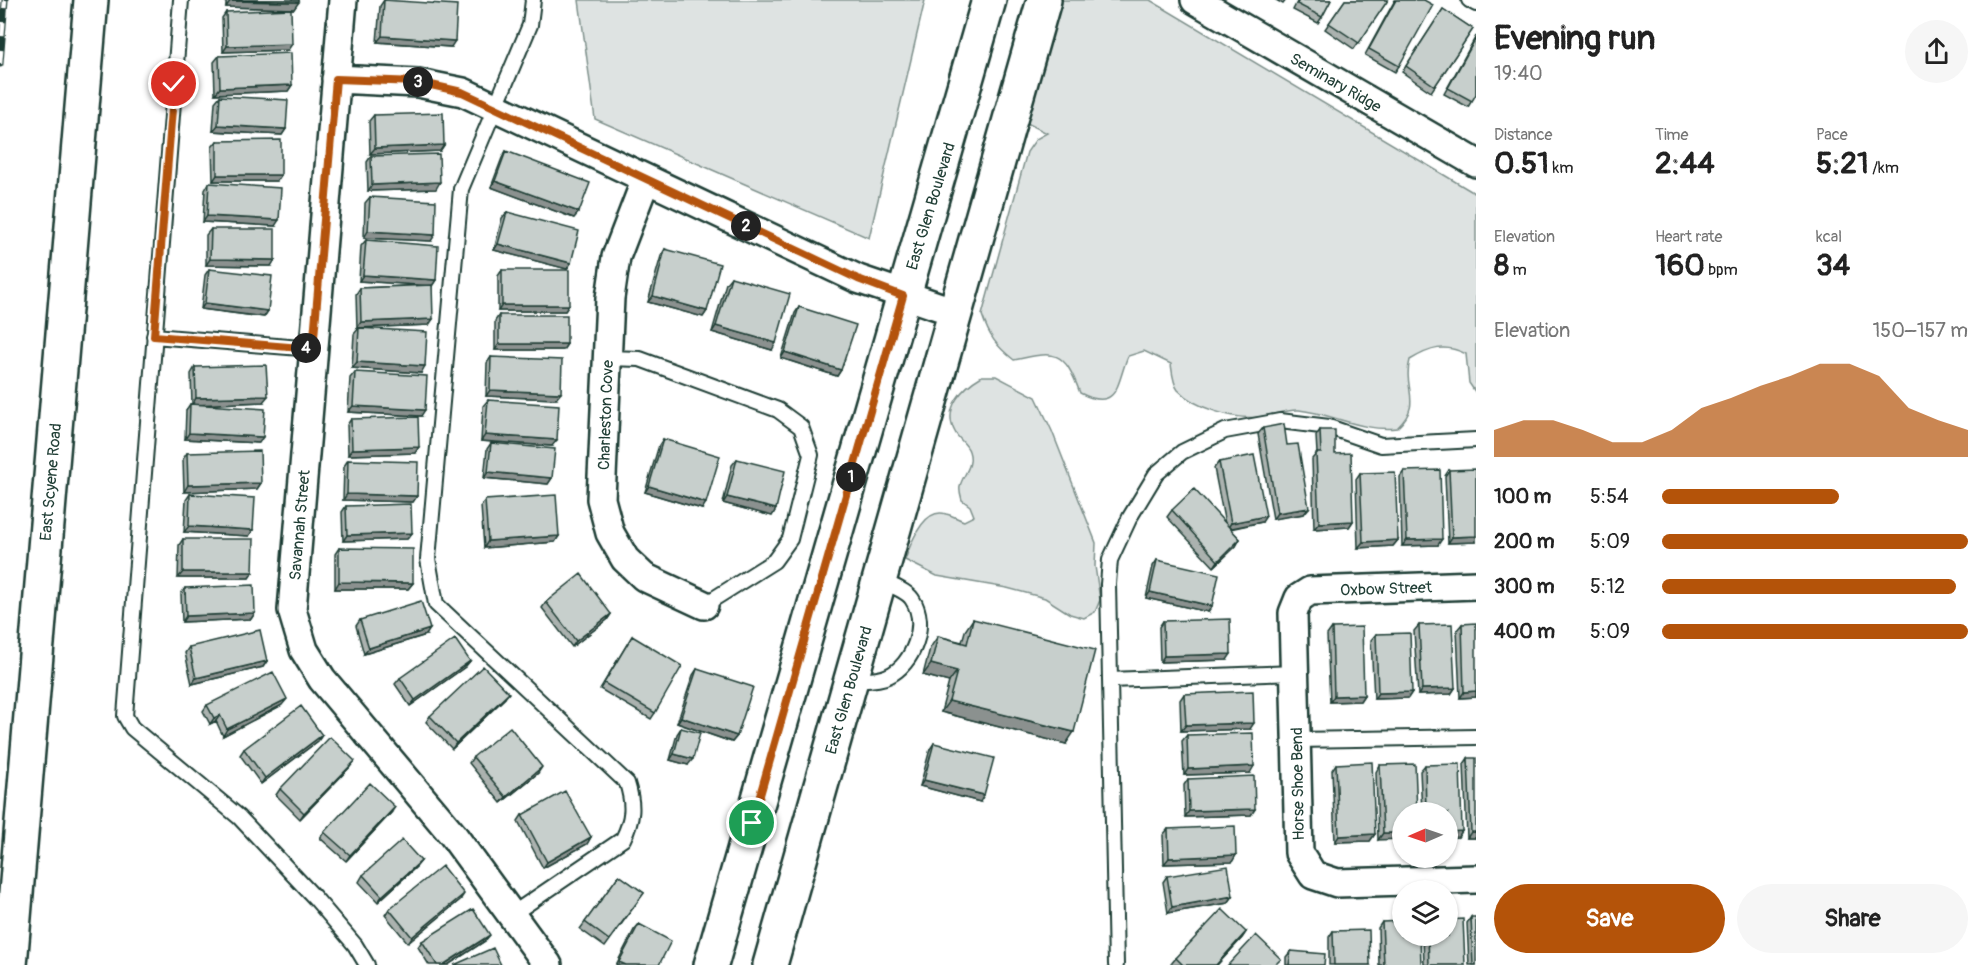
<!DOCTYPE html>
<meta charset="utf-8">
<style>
:root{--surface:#fff;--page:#f6f6f6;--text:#222;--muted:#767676;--accent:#b45309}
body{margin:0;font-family:Pangolin,sans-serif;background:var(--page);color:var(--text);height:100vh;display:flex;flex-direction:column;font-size:22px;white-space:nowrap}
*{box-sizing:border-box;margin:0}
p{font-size:20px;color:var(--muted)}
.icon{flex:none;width:33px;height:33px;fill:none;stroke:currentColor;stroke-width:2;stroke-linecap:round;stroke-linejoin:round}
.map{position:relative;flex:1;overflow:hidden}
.drawer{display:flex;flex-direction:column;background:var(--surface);width:510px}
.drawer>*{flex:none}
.needle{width:39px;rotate:268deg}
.tools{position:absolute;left:1392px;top:802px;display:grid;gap:12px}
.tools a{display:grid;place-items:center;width:66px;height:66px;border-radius:50%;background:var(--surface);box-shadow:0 2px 4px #0004;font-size:30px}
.pin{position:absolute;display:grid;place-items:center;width:51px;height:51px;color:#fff;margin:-26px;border:3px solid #fff;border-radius:50%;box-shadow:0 2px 6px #0007}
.km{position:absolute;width:30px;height:30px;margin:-15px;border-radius:50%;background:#222;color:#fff;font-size:16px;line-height:30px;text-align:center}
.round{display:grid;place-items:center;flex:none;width:63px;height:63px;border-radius:32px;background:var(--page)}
.headline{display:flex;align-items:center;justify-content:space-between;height:102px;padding:0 18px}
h1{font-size:33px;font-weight:800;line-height:45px}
.stats{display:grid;grid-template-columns:repeat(3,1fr);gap:9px;height:102px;padding:6px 18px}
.stats div{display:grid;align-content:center}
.stats b{font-size:30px;font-weight:800}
.stats small{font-size:16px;font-weight:400}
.stats p{font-size:16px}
.chart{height:168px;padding:12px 18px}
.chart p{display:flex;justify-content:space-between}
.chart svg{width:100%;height:108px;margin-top:6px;fill:var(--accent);opacity:.7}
.cta{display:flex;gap:12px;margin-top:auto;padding:12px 18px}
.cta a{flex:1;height:69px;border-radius:36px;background:var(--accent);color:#fff;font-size:24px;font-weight:800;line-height:69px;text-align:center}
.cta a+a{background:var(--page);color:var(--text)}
ul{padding:0 18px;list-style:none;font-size:20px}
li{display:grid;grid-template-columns:96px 72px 1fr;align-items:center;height:45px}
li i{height:15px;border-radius:8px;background:var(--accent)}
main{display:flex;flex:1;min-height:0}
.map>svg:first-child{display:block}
.green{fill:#dee3e2;stroke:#7e908b;stroke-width:1.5}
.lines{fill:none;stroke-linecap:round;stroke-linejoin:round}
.service-casing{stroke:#1f3d34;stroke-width:18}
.minor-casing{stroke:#1f3d34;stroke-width:32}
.tertiary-casing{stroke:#1f3d34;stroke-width:38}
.secondary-casing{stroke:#1f3d34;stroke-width:38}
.primary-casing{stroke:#1f3d34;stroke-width:38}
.service{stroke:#fff;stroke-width:14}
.minor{stroke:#fff;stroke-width:27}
.tertiary{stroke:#fff;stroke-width:33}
.secondary{stroke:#fff;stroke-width:33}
.primary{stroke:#fff;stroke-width:33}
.rail-casing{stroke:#1f3d34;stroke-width:7}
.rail{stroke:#fff;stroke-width:4.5;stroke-dasharray:14;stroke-linecap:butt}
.wall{fill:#abb2af;stroke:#1f3d34;stroke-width:1.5}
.shaded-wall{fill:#8b918f;stroke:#1f3d34;stroke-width:1.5}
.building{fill:#c7cfcc;stroke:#1f3d34;stroke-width:1.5}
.route-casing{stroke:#fff;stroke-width:12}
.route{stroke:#b45309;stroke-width:8}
.labels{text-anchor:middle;stroke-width:4.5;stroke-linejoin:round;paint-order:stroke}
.street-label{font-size:16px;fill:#1f3d34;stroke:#fff}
</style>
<main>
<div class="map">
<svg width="1476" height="965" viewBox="0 0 1476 965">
<rect width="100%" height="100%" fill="#fff"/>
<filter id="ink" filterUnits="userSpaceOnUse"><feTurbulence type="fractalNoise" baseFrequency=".0167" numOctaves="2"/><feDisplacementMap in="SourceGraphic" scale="12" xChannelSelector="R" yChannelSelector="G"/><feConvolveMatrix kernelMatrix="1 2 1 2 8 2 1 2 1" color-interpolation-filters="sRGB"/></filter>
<g filter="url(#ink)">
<path class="green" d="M579 0H925L869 238 595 119Z
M1057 0H1150L1476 194V393L1469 383 1466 354C1445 343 1430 348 1410 360 1402 389 1424 403 1397 428 1362 432 1334 414 1299 410 1286 409 1272 416 1259 417 1234 420 1195 408 1178 390 1173 384 1172 371 1171 364L1144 351 1128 356C1117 382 1119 413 1080 393 1064 349 1055 351 1014 360 996 346 989 336 982 315L1027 152 1036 139 1047 133 1025 122Z
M982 376H996L1036 397 1052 431 1096 543 1095 566 1100 600 1095 612 1084 618 1070 614 1045 598 1007 588 937 576 905 560C910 545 924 507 946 514 952 515 958 519 964 521L974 516 970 506 962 500C961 496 959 490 960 486 963 474 974 466 969 451 967 444 958 439 955 432 942 408 963 387 982 376Z"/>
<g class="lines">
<g class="service-casing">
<path id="service" d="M181 0 125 716 132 728 239 817 315 898 355 945 367 965
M1469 0 1476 4
M154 336 313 349
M607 358 640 359 778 410 801 427 811 455 790 539 774 561 704 605
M1110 680 1294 673
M851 681C862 680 878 681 888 676 913 665 929 624 912 599 906 590 890 585 880 581
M1296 740 1476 737
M511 915 623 839C633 819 634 805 627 783L436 604 428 559 461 189 530 25 533 0
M1116 965 1108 584 1110 560 1130 517 1156 474 1182 452 1225 431 1280 421 1329 427 1381 445 1476 440"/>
</g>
<g class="minor-casing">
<path id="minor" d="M343 0 292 610 304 650 322 679 453 835 548 965
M1195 0 1476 163
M336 79 418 83 463 92 858 279 955 312
M646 179 616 257 610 298 601 499 610 533 625 559 644 577 704 605
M1476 585 1310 591 1299 598 1293 613 1299 853 1313 875 1337 883 1476 879"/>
</g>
<g class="tertiary-casing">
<path id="tertiary" d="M10 965 91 0"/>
</g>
<g class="secondary-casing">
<path id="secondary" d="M711 965 989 0
M770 965 1044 0"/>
</g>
<g class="primary-casing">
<path id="primary" d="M0 964V965"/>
</g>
<use href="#service" class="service"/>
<use href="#minor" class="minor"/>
<use href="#tertiary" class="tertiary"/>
<use href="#secondary" class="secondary"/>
<use href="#primary" class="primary"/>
<g class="rail-casing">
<path id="rail" d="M0 64 5 0"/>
</g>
<use href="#rail" class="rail"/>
</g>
<path class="wall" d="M226 0H299L294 9 226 7Z
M384 0 451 47 377 42 380 6Z
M1276 0H1286L1283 4Z
M1298 0H1331L1322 17 1318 23 1293 10Z
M1345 0H1388L1354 49 1325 29Z
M1395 0H1424L1399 66 1395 72 1365 55Z
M1443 9 1473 29 1431 92 1402 72Z
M226 12 288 50 223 52 222 18Z
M1476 36V94L1468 107 1444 94Z
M219 56 292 85 288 91 215 94 214 62Z
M220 96 286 129 282 135 213 131 215 102Z
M374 115 444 145 440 151 370 154 369 121Z
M217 141 281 175 277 181H213L212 147Z
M506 151 574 218 491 187 502 158Z
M371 156 436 189 368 191 367 162Z
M209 183 275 226 203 222 205 190Z
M370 197 431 241 364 238 365 203Z
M507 212 571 263 567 269 494 250 502 218Z
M211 229 271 266 206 265V235Z
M366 240 436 280 432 286 429 325 357 328 356 294 360 288 427 285 359 281 361 246Z
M665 249 707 311 703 317 648 302 661 256Z
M209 269 268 311 264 317 201 309 205 275Z
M502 270 569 305 565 311H498V276Z
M731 277 772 350 712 332 726 283Z
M799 307 841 370 837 376 781 358 795 313Z
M499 315 567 344 563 350H495V321Z
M359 328 421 373 352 368 354 334Z
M491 357 556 399 486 396 487 363Z
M195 367 263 402 193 405 259 443 185 439 186 410 190 404H192L191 374Z
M355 372 421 416 348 412 350 378Z
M488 400 552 446 481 441 483 406Z
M351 419 415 453 348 455 347 425Z
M1263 428 1287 445 1304 514 1273 519 1258 434Z
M1320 430 1335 454 1353 521 1349 527 1314 529 1312 459 1317 453 1316 436Z
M663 439 702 509 645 492 659 445Z
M491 443 552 478 548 484 484 478 487 449Z
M187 453 261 483 257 489 184 492 183 459Z
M737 459 776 509 772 516 723 503 732 465Z
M348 460 417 496 413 502 343 500 344 466Z
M1219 462 1262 522 1230 529 1240 539 1236 546 1214 567 1167 517 1172 510 1225 524 1214 468Z
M1449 470 1476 542 1448 543 1445 476Z
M1404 471 1438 545 1402 546 1400 477Z
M1360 473 1398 540 1393 546 1358 548 1356 479Z
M190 494 253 530 249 536 184 532 186 500Z
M485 500 559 536 555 542 484 548 481 506Z
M346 506 412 533 407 539 343 541 342 512Z
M183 539 253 572 249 578H178L179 545Z
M339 548 413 583 408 589H335V554Z
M1157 560 1208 612 1146 598 1153 566Z
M185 588 255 613 251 619 182 622 181 594Z
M546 602 611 614 607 620 572 647 542 608Z
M973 619 1066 744 941 712 949 682 923 675 930 648 938 636 962 642 965 631Z
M360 620 426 635 364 654 356 626Z
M1163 621 1227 660 1160 662 1159 627Z
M1462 624 1476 697 1460 698 1457 630Z
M1419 625 1455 688 1451 694 1418 695 1414 631Z
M1332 628 1364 695 1360 701 1330 702 1327 635Z
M1376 634 1412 692 1408 698 1374 699 1371 640Z
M632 636 655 713 651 719 600 689Z
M189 647 267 661 263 667 192 684 185 653Z
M470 661 465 667 410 706 395 684 400 678Z
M697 669 737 736 732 742 677 723 693 675Z
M1184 694 1250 729 1181 731 1180 700Z
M504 699 452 749 426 722 430 716Z
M207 705H282L223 736 216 721 210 724 203 711Z
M681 728 688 765 670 760 677 734Z
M322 735 318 741 261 784 240 755 244 749Z
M1187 735 1250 773 1184 775 1182 741Z
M934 743 980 802 920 786 930 749Z
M473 757 538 773 501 803 469 763Z
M1468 758 1476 838H1467L1464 764Z
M1336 764 1375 834 1370 841 1335 842 1332 770Z
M1380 765 1417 813 1378 840 1376 772Z
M1425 765 1462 831 1458 837 1448 813H1422L1420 771Z
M350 767 300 819 276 795 280 789Z
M1188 779 1255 809 1251 815 1185 817 1184 785Z
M391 813 346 861 320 838 324 832Z
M522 815 591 837 587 844 543 868 518 821Z
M1168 829 1236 855 1232 862 1164 864 1163 835Z
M421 861 416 867 378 902 359 882 363 875Z
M619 875 644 893 605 947 580 929Z
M1167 876 1233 896 1228 903 1168 913 1163 882Z
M460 900 408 943 385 915 389 909Z
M1471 917 1476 965H1469L1467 923Z
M1382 922 1421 965H1379L1378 928Z
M639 924 659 965H616L634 930Z
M1333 931 1370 965H1329V937Z
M1246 932 1242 938 1217 965H1173L1171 964 1176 958Z
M1423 936H1448L1465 965H1424Z
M422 941H485L448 965H429L418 947Z
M1291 951 1324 965H1286V957Z"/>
<path class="shaded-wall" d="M230 1 299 2 294 9 226 7Z
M382 36 455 41 451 47 377 42Z
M292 44 288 50 223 52 227 46Z
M292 85 288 91 215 94 220 88Z
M218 125 286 129 282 135 213 131Z
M444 145 440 151 370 154 375 148Z
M217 175H281L277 181H213Z
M495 181 579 212 574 218 491 187Z
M440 182 436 189 368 191 372 185Z
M207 216 279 220 275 226 203 222Z
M368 231 435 235 431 241 364 238Z
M498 244 571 263 567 269 494 250Z
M210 259 275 260 271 266 206 265Z
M363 275 436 280 432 286 359 281Z
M653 296 707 311 703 317 648 302Z
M205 303 268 311 264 317 201 309Z
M502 305H569L565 311H498Z
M433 319 429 325 357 328 361 322Z
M716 326 776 343 772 350 712 332Z
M499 344H567L563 350H495Z
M785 352 841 370 837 376 781 358Z
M357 362 425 366 421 373 352 368Z
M490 390 561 393 556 399 486 396Z
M268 396 263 402 192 405 196 398Z
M353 406 425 410 421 416 348 412Z
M189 433 263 437 259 443 185 439Z
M485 435 557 440 552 446 481 441Z
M419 447 415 453 348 455 352 449Z
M488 472 552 478 548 484 484 478Z
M261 483 257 489 184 492 188 485Z
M649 486 706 503 702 509 645 492Z
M347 494 417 496 413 502 343 500Z
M727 497 776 509 772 516 723 503Z
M1309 508 1304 514 1273 519 1277 513Z
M1266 516 1262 522 1227 529 1231 523Z
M1353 521 1349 527 1314 529 1319 523Z
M189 526 253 530 249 536 184 532Z
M412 533 407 539 343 541 347 535Z
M559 536 555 542 484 548 488 541Z
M1476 536V542L1448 543 1452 537Z
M1240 539 1236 546 1214 567 1218 561Z
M1442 539 1438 545 1402 546 1407 540Z
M1398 540 1393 546 1358 548 1363 542Z
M183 572H253L249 578H178Z
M339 582 413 583 408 589H335Z
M1150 592 1212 606 1208 612 1146 598Z
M255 613 251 619 182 622 186 616Z
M611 614 607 620 572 647 576 641Z
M430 629 426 635 364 654 369 648Z
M1231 654 1227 660 1160 662 1164 656Z
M267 661 263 667 192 684 196 678Z
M470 661 465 667 410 706 415 700Z
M931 664 957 671 949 682 923 675Z
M1455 688 1451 694 1418 695 1422 689Z
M1476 691V697L1460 698 1464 692Z
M1412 692 1408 698 1374 699 1378 693Z
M509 693 504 699 452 749 456 743Z
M1364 695 1360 701 1330 702 1334 696Z
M287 699 282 705 223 736 227 729Z
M949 701 1074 732 1066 744 941 712Z
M220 715 216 721 210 724 214 718Z
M681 717 737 736 732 742 677 723Z
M1254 723 1250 729 1181 731 1186 725Z
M322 735 318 741 261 784 265 778Z
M674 754 693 759 688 765 670 760Z
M355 761 350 767 300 819 304 813Z
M1254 766 1250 773 1184 775 1188 769Z
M542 767 538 773 501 803 506 797Z
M924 780 984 795 980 802 920 786Z
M395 807 391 813 346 861 350 855Z
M1255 809 1251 815 1185 817 1189 811Z
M1462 831 1458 837 1448 838V832Z
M1471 832H1476V838H1467Z
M1383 833H1402V839L1378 840Z
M1375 834 1370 841 1335 842 1339 836Z
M591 837 587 844 543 868 547 862Z
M1236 855 1232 862 1164 864 1169 858Z
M421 861 416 867 378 902 382 896Z
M464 894 460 900 408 943 412 937Z
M1233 896 1228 903 1168 913 1172 907Z
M1246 932 1242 938 1217 965H1216Z
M490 935 485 941 448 965H443Z"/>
<path class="building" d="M230 0H299V2L230 1Z
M384 0 457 5 455 41 382 36Z
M1299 0H1331L1322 17 1297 4Z
M1345 0H1388L1359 43 1329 23Z
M1396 0H1424L1433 5 1399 66 1369 49Z
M291 9 292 44 227 46 226 12Z
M1443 9 1473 29 1435 86 1406 66Z
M1476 38V94L1472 101 1448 88Z
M291 53 292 85 220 88 219 56Z
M220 96 288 100 286 129 218 125Z
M443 113 444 145 375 148 374 115Z
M281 140V175H217V141Z
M506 151 590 183 579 212 495 181Z
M439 154 440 182 372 185 371 156Z
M209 183 281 188 279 220 207 216Z
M370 197 436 201 435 235 368 231Z
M507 212 579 231 571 263 498 244Z
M211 229H275V260L210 259Z
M366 240 438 246 436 280 363 275Z
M665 249 720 264 707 311 653 296Z
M209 269 272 276 268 311 205 303Z
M502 270H569V305H502Z
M731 277 790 294 776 343 716 326Z
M432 285 433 319 361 322 360 288Z
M799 307 856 325 841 370 785 352Z
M499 315H567V344H499Z
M359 328 427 332 425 366 357 362Z
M491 357 562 360 561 393 490 390Z
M266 365 268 396 196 398 195 367Z
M355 372 427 376 425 410 353 406Z
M488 400 559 405 557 440 485 435Z
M190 404 265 409 263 437 189 433Z
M418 417 419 447 352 449 351 419Z
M1284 424 1287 445 1298 444 1309 508 1277 513 1263 428Z
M1320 430H1335V454L1351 453 1353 521 1319 523 1316 453H1321Z
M663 439 720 456 706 503 649 486Z
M491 443 555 449 552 478 488 472Z
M260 451 261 483 188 485 187 453Z
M1254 455 1266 516 1231 523 1219 462Z
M737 459 785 471 776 509 727 497Z
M348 460 418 462 417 496 347 494Z
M1476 469V536L1452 537 1449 470Z
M1440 470 1442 539 1407 540 1404 471Z
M1395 472 1398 540 1363 542 1360 473Z
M1194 489 1240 539 1218 561 1172 510Z
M190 494 255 498 253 530 189 526Z
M556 495 559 536 488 541 485 500Z
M411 504 412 533 347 535 346 506Z
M183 539H254L253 572H183Z
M339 548 413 549V583L339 582Z
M1157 560 1219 574 1212 606 1150 592Z
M581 574 611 614 576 641 546 602Z
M254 585 255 613 186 616 185 588Z
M421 601 430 629 369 648 360 620Z
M973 619 1095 650 1074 732 949 701 957 671 931 664 938 636 967 644Z
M1230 619 1231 654 1164 656 1163 621Z
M1476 623V691L1464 692 1462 624Z
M1452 624 1455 688 1422 689 1419 625Z
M1362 627 1364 695 1334 696 1332 628Z
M260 630 267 661 196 678 189 647Z
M1410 633 1412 692 1378 693 1376 634Z
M632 636 682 666 655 713 604 683Z
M455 639 470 661 415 700 400 678Z
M483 666 509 693 456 743 430 716Z
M697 669 753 687 737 736 681 717Z
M273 672 287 699 227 729 220 715 214 718 207 705Z
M1253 691 1254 723 1186 725 1184 694Z
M301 706 322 735 265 778 244 749Z
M510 727 542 767 506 797 473 757Z
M681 728 700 733 693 759 674 754Z
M1253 733 1254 766 1188 769 1187 735Z
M330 737 355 761 304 813 280 789Z
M934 743 994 758 984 795 924 780Z
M1468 758H1476V832H1471Z
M1372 762 1375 834 1339 836 1336 764Z
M1415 764 1417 813H1402V833H1383L1380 765Z
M1460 764 1462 831 1448 832V813H1426L1425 765Z
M1254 776 1255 809 1189 811 1188 779Z
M370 783 395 807 350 855 324 832Z
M565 791 591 837 547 862 522 815Z
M1235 826 1236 855 1169 858 1168 829Z
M402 840 421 861 382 896 363 875Z
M442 866 464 894 412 937 389 909Z
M1228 866 1233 896 1172 907 1167 876Z
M619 875 644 893 609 940 585 922Z
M473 909 490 935 443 965H437L422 941Z
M1222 909 1246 932 1216 965H1183L1176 958Z
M1471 917H1476V965H1473Z
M1463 919 1465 965H1429L1428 936H1448V920Z
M1402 921V936H1420L1421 965H1384L1382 922Z
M639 924 671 941 659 965H626L619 962Z
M1369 930 1370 965H1334L1333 931Z
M1256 935 1281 959 1275 965H1228Z
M493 948 501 965H454Z
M1291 951 1325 954 1324 965H1289Z"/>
</g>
<g class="lines" filter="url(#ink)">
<g class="route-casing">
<path id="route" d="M174 84 154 336 313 349 336 79 418 82 462 92 858 279 903 296 752 823"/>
</g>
<use href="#route" class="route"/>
</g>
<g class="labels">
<g class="street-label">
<text transform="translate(1336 82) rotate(30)" y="6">Seminary Ridge</text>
<text transform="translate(930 206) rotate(-73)" y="6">East Glen Boulevard</text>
<text transform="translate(605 415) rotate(-88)" y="6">Charleston Cove</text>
<text transform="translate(50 482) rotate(-85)" y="6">East Scyene Road</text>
<text transform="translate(299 525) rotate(-85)" y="6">Savannah Street</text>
<text transform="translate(1386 588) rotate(-2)" y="6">Oxbow Street</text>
<text transform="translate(848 690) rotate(-74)" y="6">East Glen Boulevard</text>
<text transform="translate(1297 784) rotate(-91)" y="6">Horse Shoe Bend</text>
</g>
</g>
</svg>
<div class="tools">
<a><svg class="needle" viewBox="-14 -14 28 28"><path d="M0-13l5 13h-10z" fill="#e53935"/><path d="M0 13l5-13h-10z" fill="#767676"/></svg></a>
<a><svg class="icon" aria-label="layers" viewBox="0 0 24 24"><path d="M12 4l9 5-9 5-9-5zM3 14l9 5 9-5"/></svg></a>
</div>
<div class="pin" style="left:752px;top:823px;background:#1e9e55"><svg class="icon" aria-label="arrive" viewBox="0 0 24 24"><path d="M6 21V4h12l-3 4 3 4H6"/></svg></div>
<div class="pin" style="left:174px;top:84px;background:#d93025"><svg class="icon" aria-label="check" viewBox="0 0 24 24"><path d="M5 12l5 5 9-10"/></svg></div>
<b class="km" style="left:851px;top:477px">1</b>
<b class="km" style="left:746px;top:226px">2</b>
<b class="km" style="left:418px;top:82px">3</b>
<b class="km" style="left:306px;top:348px">4</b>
</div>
<section class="drawer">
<div class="headline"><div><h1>Evening run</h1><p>19:40</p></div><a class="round"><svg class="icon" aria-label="share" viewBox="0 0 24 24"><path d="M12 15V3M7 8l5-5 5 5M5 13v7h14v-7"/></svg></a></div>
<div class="stats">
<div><p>Distance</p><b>0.51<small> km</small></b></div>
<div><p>Time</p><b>2:44</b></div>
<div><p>Pace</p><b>5:21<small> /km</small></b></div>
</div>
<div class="stats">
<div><p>Elevation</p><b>8<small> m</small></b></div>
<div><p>Heart rate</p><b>160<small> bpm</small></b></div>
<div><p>kcal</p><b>34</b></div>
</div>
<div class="chart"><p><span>Elevation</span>150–157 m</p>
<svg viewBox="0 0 160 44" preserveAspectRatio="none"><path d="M0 44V33L10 29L20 29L30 33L40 38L50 38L60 33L70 24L80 20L90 15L100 11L110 6L120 6L130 11L140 24L150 29L160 33V44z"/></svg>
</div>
<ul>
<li><b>100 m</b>5:54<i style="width:58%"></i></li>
<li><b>200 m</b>5:09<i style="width:100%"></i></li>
<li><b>300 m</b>5:12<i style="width:96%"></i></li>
<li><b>400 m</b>5:09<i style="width:100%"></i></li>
</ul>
<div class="cta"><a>Save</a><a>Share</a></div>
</section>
</main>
